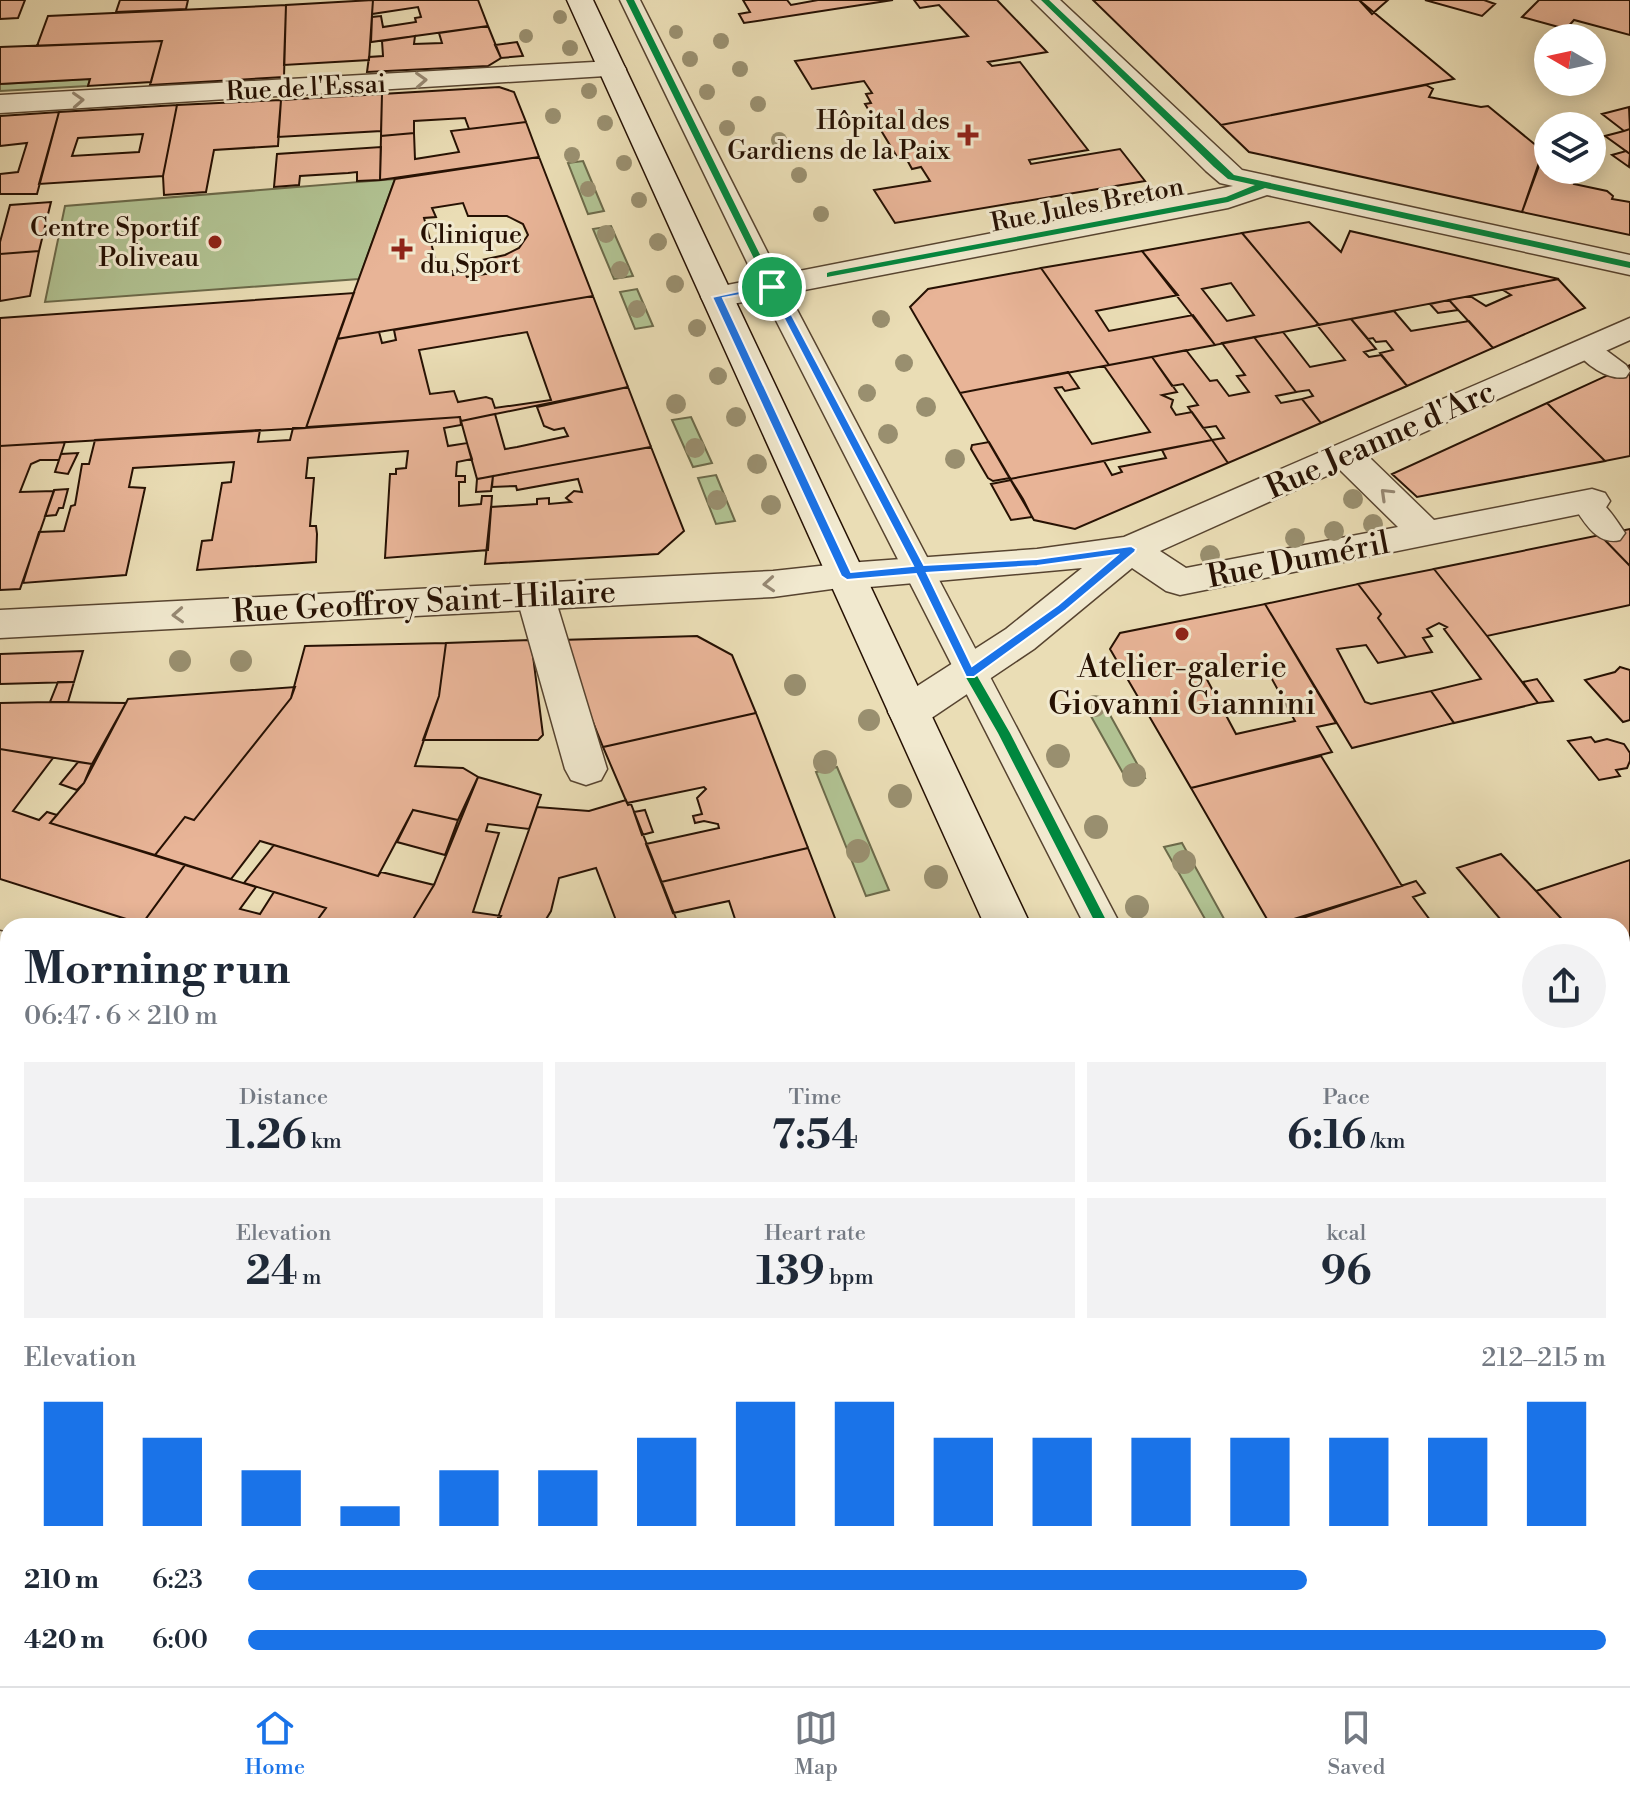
<!DOCTYPE html>
<meta charset="utf-8">
<style>
:root{--surface:#fff;--page:#f2f2f3;--text:#1f2937;--muted:#747a83;--line:#e0e1e3;--accent:#1a73e8}
body{margin:0;font-family:"Libre Bodoni",serif;background:var(--page);color:var(--text);height:100vh;display:flex;flex-direction:column;font-size:30px;white-space:nowrap}
*{box-sizing:border-box;margin:0}
p{font-size:26px;color:var(--muted)}
.icon{flex:none;width:44px;height:44px;fill:none;stroke:currentColor;stroke-width:2;stroke-linecap:round;stroke-linejoin:round}
.map{position:relative;flex:1;overflow:hidden}
.sheet{position:absolute;left:0px;top:918px;width:1630px;height:768px;display:flex;flex-direction:column;background:var(--surface);border-radius:24px 24px 0 0;box-shadow:0 4px 20px #0003}
.sheet>*{flex:none}
.needle{width:52px;rotate:279deg}
.controls{position:absolute;left:1534px;top:24px;display:grid;gap:16px}
.controls a{display:grid;place-items:center;width:72px;height:72px;border-radius:50%;background:var(--surface);box-shadow:0 4px 20px #0003;font-size:40px}
.pin{position:absolute;display:grid;place-items:center;width:68px;height:68px;color:#fff;margin:-34px;border:4px solid #fff;border-radius:50%;box-shadow:0 2px 8px #0007}
.round{display:grid;place-items:center;flex:none;width:84px;height:84px;border-radius:42px;background:var(--page)}
.head{display:flex;align-items:center;justify-content:space-between;height:136px;padding:0 24px}
h1{font-size:44px;font-weight:700;line-height:60px}
.stats{display:grid;grid-template-columns:repeat(3,1fr);gap:12px;height:136px;padding:8px 24px}
.stats div{display:grid;align-content:center;border-radius:0px;background:var(--page);text-align:center}
.stats b{font-size:40px;font-weight:700}
.stats small{font-size:22px;font-weight:400}
.stats p{font-size:22px}
.chart{height:224px;padding:16px 24px}
.chart p{display:flex;justify-content:space-between}
.chart svg{width:100%;height:144px;margin-top:8px;stroke:var(--accent);stroke-width:6}
ul{padding:0 24px;list-style:none;font-size:26px}
li{display:grid;grid-template-columns:128px 96px 1fr;align-items:center;height:60px}
li i{height:20px;border-radius:10px;background:var(--accent)}
.dock{display:flex;justify-content:space-around;align-items:center;height:112px;border-top:2px solid var(--line);background:var(--surface);font-size:22px;color:var(--muted)}
.dock a{display:grid;justify-items:center;gap:4px}
.dock .on{color:var(--accent)}
.map>svg:first-child{display:block}
.green{fill:#b1c292;stroke:#6c6a4a;stroke-width:2}
.building{fill:#e8b497;stroke:#261103;stroke-width:2;fill-rule:evenodd}
.lines{fill:none;stroke-linecap:round;stroke-linejoin:round}
.service-casing{stroke:#574430;stroke-width:3}
.minor-casing{stroke:#574430;stroke-width:3}
.tertiary-casing{stroke:#574430;stroke-width:3}
.secondary-casing{stroke:#261103;stroke-width:3}
.service{fill:#f1e9cf;fill-rule:evenodd}
.minor{fill:#f1e9cf;fill-rule:evenodd}
.tertiary{fill:#f1e9cf;fill-rule:evenodd}
.secondary{fill:#f1e9cf;fill-rule:evenodd}
.cycleway-casing{stroke:#f1e9cf;stroke-width:5}
.cycleway{fill:#00873e;fill-rule:evenodd}
.tree{fill:#998f6f}
.oneway{stroke:#968873}
.route{fill:#1a73e8;stroke:#fff;stroke-width:2;fill-rule:evenodd}
.poi-dot{fill:#8f2418;stroke:#f1e9cf;stroke-width:3}
.labels{text-anchor:middle;stroke-width:6;stroke-linejoin:round;paint-order:stroke}
.far-street-label{font-size:26px;fill:#261103;stroke:#f1e9cf}
.far-poi-label{font-size:26px;fill:#261103;stroke:#f1e9cf;text-anchor:end}
.street-label{font-size:32px;fill:#261103;stroke:#f1e9cf}
.poi-label{font-size:32px;fill:#261103;stroke:#f1e9cf}
</style>
<div class="map">
<svg width="1630" height="1686" viewBox="0 0 1630 1686">
<rect width="100%" height="100%" fill="#eaddb5"/>
<filter id="stains"><feTurbulence type="fractalNoise" baseFrequency=".0025" numOctaves="4"/><feColorMatrix values="0 0 0 0 .2 0 0 0 0 .09 0 0 0 0 .02 0 0 0 .5 -.17"/></filter>
<radialGradient id="worn" r=".72"><stop offset=".6" stop-color="#630" stop-opacity="0"/><stop offset="1" stop-color="#630" stop-opacity=".3"/></radialGradient>
<path class="green" d="M90 79 88 86 0 91V84Z
M583 161 604 211 588 214 568 163Z
M395 179 359 279 45 302 65 206Z
M611 226 633 276 614 279 593 229Z
M637 289 653 326 635 329 620 292Z
M691 417 712 463 693 467 672 420Z
M716 475 735 521 716 524 698 478Z
M1100 697 1145 778 1128 782 1083 702Z
M837 767 889 890 866 896 816 772Z
M1182 843 1228 926H1209L1164 847Z"/>
<path class="building" d="M0 0H25L18 18 0 19Z
M120 0H188L186 9 116 12Z
M373 0 369 60 284 65 286 5Z
M373 0H478L488 26 371 42 372 17 381 16 383 27 416 22 415 18 421 17 418 7 372 14Z
M743 0H787L791 5 818 0H893L744 23 739 14 750 12Z
M914 0H997L1047 52 988 62 992 66 1020 62 1088 150 1029 160 1031 164 1120 149 1145 181 895 223 874 190 930 181 921 167 912 169 906 158 899 160 865 104 871 103 866 94 872 93 864 81 812 89 795 61 968 36 939 5 920 8Z
M1093 0H1359L1454 79 1221 125Z
M1359 0H1388L1372 14Z
M1425 0H1484L1495 4 1482 16Z
M1539 0H1630V35L1574 20 1566 29 1522 17Z
M286 5 284 77 150 85 162 41 37 46 48 16Z
M488 26 501 58 488 66 367 72 369 57 383 56 382 41 415 36 414 44 442 43 439 33Z
M162 41 151 82 88 86 90 79 0 84V47Z
M517 42 523 56 501 58 495 45Z
M1426 85 1433 89 1429 97 1481 107 1488 106 1543 151 1522 212 1249 152 1221 125Z
M499 87 514 92 526 122 469 129 465 118 414 121V133L381 136 382 94Z
M382 94 381 131 278 137 281 100Z
M281 100 278 146 214 150 206 192 164 195 163 176 177 105Z
M177 105 163 176 39 184 59 112ZM143 134 139 152 72 156 78 138Z
M1629 107 1630 129 1624 131 1602 114Z
M59 112 37 194H0V174L18 172 27 143 0 146V116Z
M526 122 539 157 380 180 381 136 414 133 415 159 459 152 451 131Z
M1630 129V154L1605 136 1624 131Z
M381 147 380 180 357 181V172L348 173 300 176 299 185 274 187 277 154Z
M1626 151 1630 154 1629 167 1612 155Z
M539 157 593 296 337 339 395 179ZM463 203 468 216H507L523 224 528 235 519 248 505 255 482 260 486 274 467 277 465 273 453 275 452 271 439 272 424 218 436 217 432 208Z
M1540 163 1548 165V170L1578 172 1574 184 1607 191 1613 196 1612 199 1630 202V235L1522 212Z
M51 202 39 251 0 254V242L10 205Z
M1309 222 1341 252 1350 231 1559 279 1319 325 1242 233Z
M1242 233 1319 325 1215 345 1142 251ZM1231 283 1254 315 1227 321 1202 289Z
M39 251 30 296 0 301V254Z
M1142 251 1178 295 1096 311 1109 331 1193 315 1215 345 1109 365 1041 268Z
M1041 268 1109 365 960 393 910 307 928 289Z
M1558 279 1585 308 1493 348 1449 300 1470 296 1486 306 1511 295 1503 290Z
M354 293 306 428 0 446V318Z
M593 296 628 387 461 421 460 417 306 428 337 339 379 332 382 343 396 340 394 330ZM527 332 551 400 495 408 492 399 486 397 458 402 454 391 430 394 419 350Z
M1449 300 1458 310 1438 313 1430 304Z
M1394 311 1411 331 1469 321 1493 348 1407 386 1380 353 1393 350 1386 341 1376 342 1373 338 1368 339 1351 319Z
M1351 319 1376 349 1364 352 1369 357 1381 355 1407 386 1321 423 1302 399 1313 396 1309 390 1296 392 1254 337 1283 332 1310 367 1345 360 1317 325Z
M1254 337 1296 392 1276 396 1281 403 1302 399 1321 423 1228 463 1212 440 1224 438 1216 426 1203 428 1188 407 1198 405 1183 384 1172 386 1152 357 1186 350 1210 381 1217 380 1229 396 1249 392 1237 376 1245 375 1222 343Z
M1152 357 1177 392 1162 395 1173 400 1171 407 1176 415 1192 412 1212 440 1010 479 960 393 1068 372 1079 388 1065 391 1062 387 1055 388 1092 444 1150 432 1104 366Z
M1630 365V456L1605 461 1547 403Z
M628 387 651 447 477 479 461 421 495 414 505 449 517 447 568 436 564 428 554 430 544 426 537 407Z
M1547 403 1605 461 1417 497 1392 474Z
M460 417 461 425 444 428 448 446 467 443 472 459 457 462 456 476H465V482H459V506L481 504 482 496H492L488 550 385 558 390 474H396V469L406 468 408 451 308 458 306 478H314L310 526H316L317 534 316 562 197 570 202 541 212 540 222 483 231 482 234 462 133 468 129 487 145 488 126 575 23 583 39 532 64 531 71 506 75 505 82 464H89L95 440 260 430 258 442 290 440 293 428Z
M1212 440 1228 463 1075 529 1034 520 1010 479 1104 461 1112 475 1122 472 1119 467 1166 458 1162 450Z
M65 442 59 460H40L31 464 20 492 54 491 20 589 0 590V446Z
M989 442 1010 478 993 481 988 478 971 449 972 445Z
M651 447 684 531 658 554 485 564 491 507 537 504V499L549 498V504L571 502 566 498 574 491 582 492 578 479 517 490 516 486 492 487 493 476Z
M78 453 68 474 55 472 61 454Z
M493 476 491 491 476 492 477 479Z
M1011 480 1023 499 1032 517 1011 520 991 484Z
M68 489 63 508H59L56 515 45 516 54 490Z
M1630 529V566L1600 535Z
M1600 535 1630 566V605L1487 636 1434 569Z
M1434 569 1487 636 1538 703 1454 723 1431 691 1481 679 1444 629 1447 627 1439 623 1427 629 1432 636 1423 638 1432 652 1406 657 1378 618 1381 614 1358 584Z
M1358 584 1381 614 1378 618 1406 657 1378 663 1366 645 1337 649 1365 702 1371 704 1431 691 1454 723 1352 748 1265 604Z
M1265 604 1336 723 1317 727 1332 752 1191 788 1110 649 1120 633ZM1262 661 1295 721 1236 734 1204 674 1223 670 1237 673 1246 668V664Z
M697 636 732 655 756 713 603 747 560 640Z
M531 640 543 735 538 740H423L439 696 446 643Z
M446 643 439 696 415 766 463 768 478 777 458 820 413 810 378 876 260 841 231 879 155 855 185 817 194 820 291 698 305 646Z
M83 651 74 682 0 684V654Z
M1620 667 1630 670V720L1623 722 1585 680 1615 672Z
M1537 679 1553 701 1538 703 1523 682Z
M58 682H74L68 702H50Z
M295 687 291 698 194 820 185 817 155 855 50 823 84 783 128 699Z
M0 703 50 702 126 703 92 764 0 749Z
M756 713 808 848 661 882 646 844 719 828 718 824 704 821 695 823 693 816 702 814 697 798 706 789 704 787 627 803 603 747Z
M1591 737 1595 742 1607 739 1624 744 1630 753V761L1627 768 1616 770 1620 776 1599 780 1568 741Z
M0 749 53 758 13 811 39 820 47 812 57 815 50 823 185 865 142 924 0 879Z
M1321 756 1402 886 1271 926 1191 788Z
M78 762 92 764 84 783 77 790 60 784Z
M478 777 541 795 529 829 488 824 486 831 499 833 473 912 501 916 495 926H409L434 885Z
M626 800 628 805 631 804 679 926H615L617 923 596 868 559 878 551 911 542 926H495L537 807 589 811Z
M413 810 458 820 445 855 397 842Z
M645 810 653 832 642 835 634 812Z
M274 845 378 876 381 872 434 885 409 926H313L326 908 244 883Z
M808 848 838 926H729L736 922 729 901 673 913 661 882Z
M1501 854 1536 891 1568 926H1506L1457 868Z
M1630 860V946L1622 949V926H1568L1536 891Z
M185 865 256 887 240 909 260 914 274 892 326 908 313 926 142 924Z
M1416 881 1425 893 1413 897 1430 920 1412 926H1278Z
M1623 999 1630 1007V1234H1622Z
M0 1024 8 1026V1064L0 1074Z
M8 1064V1208L0 1205V1074Z
M1622 1366 1630 1367V1542L1622 1528Z
M293 1678H372L373 1686H294Z
M372 1678H1130L1133 1686H373Z"/>
<g class="lines">
<g class="service-casing">
<path id="service" d="M620 0H640L785 287 1121 926H1085L759 287Z
M1586 340 1595 342 1626 365 1630 371 1626 377C1607 381 1584 363 1573 348L1577 342Z
M1585 493C1602 497 1615 518 1625 533L1620 540C1596 546 1583 520 1571 502L1575 495Z
M1453 1678H1501L1505 1686H1457Z"/>
</g>
<g class="minor-casing">
<path id="minor" d="M1032 0H1060L1242 170 1630 255V275L1267 195 1228 208 717 307 705 304 701 297 705 290 717 287 1233 186 1220 183 1206 171Z
M612 61 622 63 626 69 622 75 0 113V95Z
M1630 318V340L1369 457 1434 520 1592 489 1605 493 1610 501 1605 509 1180 595 1166 591 1132 568 1034 649 924 723 909 727 894 723 888 712 894 701 1006 629 1082 568 847 589 833 585 828 576 833 567 847 563 1037 549 1124 537ZM1340 470 1398 527 1186 568 1160 551Z
M535 582 549 586 554 595 607 769 601 780 586 785 571 780 565 769 516 595 521 586Z
M1622 1277 1630 1278V1328L1622 1327Z"/>
</g>
<g class="tertiary-casing">
<path id="tertiary" d="M847 563 861 567 866 576 861 585 773 597 0 638V610L773 571Z
M0 931 8 933V971L0 969Z"/>
</g>
<g class="secondary-casing">
<path id="secondary" d="M567 0H593L1031 926H985Z
M1333 1678H1395L1398 1686H1336Z"/>
</g>
<use href="#service" class="service"/>
<use href="#minor" class="minor"/>
<use href="#tertiary" class="tertiary"/>
<use href="#secondary" class="secondary"/>
<g class="cycleway-casing">
<path id="cycleway" d="M626 0H634L776 287 925 569 976 674 1010 733 1109 926H1097L998 733 964 674 915 569 768 287Z
M1041 0H1049L1234 175 1630 262V268L1265 188 1228 202 827 277V273L830 272 1226 197 1255 185 1228 179 1214 167Z"/>
</g>
<use href="#cycleway" class="cycleway"/>
</g>
<g class="tree">
<circle cx="560" cy="17" r="7"/>
<circle cx="676" cy="32" r="7"/>
<circle cx="526" cy="36" r="7"/>
<circle cx="721" cy="41" r="8"/>
<circle cx="570" cy="48" r="8"/>
<circle cx="690" cy="59" r="8"/>
<circle cx="740" cy="69" r="8"/>
<circle cx="589" cy="91" r="8"/>
<circle cx="707" cy="92" r="8"/>
<circle cx="758" cy="104" r="8"/>
<circle cx="553" cy="116" r="8"/>
<circle cx="605" cy="123" r="8"/>
<circle cx="727" cy="128" r="8"/>
<circle cx="779" cy="140" r="8"/>
<circle cx="572" cy="155" r="8"/>
<circle cx="624" cy="163" r="8"/>
<circle cx="799" cy="175" r="8"/>
<circle cx="588" cy="189" r="8"/>
<circle cx="639" cy="200" r="8"/>
<circle cx="821" cy="214" r="8"/>
<circle cx="606" cy="234" r="9"/>
<circle cx="658" cy="242" r="9"/>
<circle cx="620" cy="270" r="9"/>
<circle cx="675" cy="284" r="9"/>
<circle cx="637" cy="309" r="9"/>
<circle cx="881" cy="319" r="9"/>
<circle cx="697" cy="328" r="9"/>
<circle cx="904" cy="363" r="9"/>
<circle cx="718" cy="376" r="9"/>
<circle cx="867" cy="393" r="9"/>
<circle cx="676" cy="404" r="10"/>
<circle cx="926" cy="407" r="10"/>
<circle cx="736" cy="417" r="10"/>
<circle cx="888" cy="434" r="10"/>
<circle cx="695" cy="448" r="10"/>
<circle cx="955" cy="459" r="10"/>
<circle cx="757" cy="464" r="10"/>
<circle cx="1353" cy="499" r="10"/>
<circle cx="717" cy="500" r="10"/>
<circle cx="771" cy="505" r="10"/>
<circle cx="1373" cy="524" r="10"/>
<circle cx="1334" cy="531" r="10"/>
<circle cx="1295" cy="538" r="10"/>
<circle cx="1210" cy="555" r="10"/>
<circle cx="180" cy="661" r="11"/>
<circle cx="241" cy="661" r="11"/>
<circle cx="795" cy="685" r="11"/>
<circle cx="1095" cy="706" r="11"/>
<circle cx="869" cy="720" r="11"/>
<circle cx="1058" cy="756" r="12"/>
<circle cx="825" cy="762" r="12"/>
<circle cx="1134" cy="775" r="12"/>
<circle cx="900" cy="796" r="12"/>
<circle cx="1096" cy="827" r="12"/>
<circle cx="858" cy="851" r="12"/>
<circle cx="1184" cy="862" r="12"/>
<circle cx="936" cy="877" r="12"/>
<circle cx="1137" cy="907" r="12"/>
</g>
<defs><path id="oneway-chevron" d="M-2-3.5L2.5 0L-2 3.5" fill="none" stroke-width="1.6" stroke-linecap="round" stroke-linejoin="round" transform="scale(2)"/></defs>
<g class="oneway">
<use href="#oneway-chevron" transform="translate(421 80) rotate(-3)"/>
<use href="#oneway-chevron" transform="translate(78 100) rotate(-3)"/>
<use href="#oneway-chevron" transform="translate(1386 494) rotate(-136)"/>
<use href="#oneway-chevron" transform="translate(769 584) rotate(176)"/>
<use href="#oneway-chevron" transform="translate(178 615) rotate(177)"/>
</g>
<path class="route" d="M772 284 777 287 924 565 1037 559 1131 546 1136 549 1135 552 1066 610 974 677H966L916 574 847 580 841 576 712 297ZM769 290 913 566 851 572 723 298ZM1117 555 1058 605 972 666 927 573 1037 566Z"/>
<g class="poi-dot">
<path d="M964 123h8v8h8v8h-8v8h-8v-8h-8v-8h8z"/>
<circle cx="215" cy="242" r="8"/>
<path d="M398 237h8v8h8v8h-8v8h-8v-8h-8v-8h8z"/>
<circle cx="1182" cy="634" r="8"/>
</g>
<g class="labels">
<g class="far-street-label">
<text transform="translate(306 87) rotate(-3)" y="9">Rue de l'Essai</text>
<text transform="translate(1087 204) rotate(-11)" y="9">Rue Jules Breton</text>
</g>
<g class="far-poi-label">
<text x="950" y="129">Hôpital des<tspan x="950" dy="30">Gardiens de la Paix</tspan></text>
<text x="199" y="236">Centre Sportif<tspan x="199" dy="30">Poliveau</tspan></text>
<text x="420" y="243" text-anchor="start">Clinique<tspan x="420" dy="30">du Sport</tspan></text>
</g>
<g class="street-label">
<text transform="translate(1380 439) rotate(-24)" y="11">Rue Jeanne d'Arc</text>
<text transform="translate(1298 559) rotate(-11)" y="11">Rue Duméril</text>
<text transform="translate(424 601) rotate(-3)" y="11">Rue Geoffroy Saint-Hilaire</text>
</g>
<g class="poi-label">
<text x="1182" y="677">Atelier-galerie<tspan x="1182" dy="37">Giovanni Giannini</tspan></text>
</g>
</g>
<rect width="100%" height="100%" filter="url(#stains)"/>
<rect width="100%" height="100%" fill="url(#worn)"/>
</svg>
<div class="controls">
<a><svg class="needle" viewBox="-14 -14 28 28"><path d="M0-13l5 13h-10z" fill="#e53935"/><path d="M0 13l5-13h-10z" fill="#747a83"/></svg></a>
<a><svg class="icon" aria-label="layers" viewBox="0 0 24 24"><path d="M12 4l9 5-9 5-9-5zM3 14l9 5 9-5"/></svg></a>
</div>
<div class="pin" style="left:772px;top:287px;background:#1e9e55"><svg class="icon" aria-label="arrive" viewBox="0 0 24 24"><path d="M6 21V4h12l-3 4 3 4H6"/></svg></div>
<section class="sheet">
<div class="head"><div><h1>Morning run</h1><p>06:47 · 6 × 210 m</p></div><a class="round"><svg class="icon" aria-label="share" viewBox="0 0 24 24"><path d="M12 15V3M7 8l5-5 5 5M5 13v7h14v-7"/></svg></a></div>
<div class="stats">
<div><p>Distance</p><b>1.26<small> km</small></b></div>
<div><p>Time</p><b>7:54</b></div>
<div><p>Pace</p><b>6:16<small> /km</small></b></div>
</div>
<div class="stats">
<div><p>Elevation</p><b>24<small> m</small></b></div>
<div><p>Heart rate</p><b>139<small> bpm</small></b></div>
<div><p>kcal</p><b>96</b></div>
</div>
<div class="chart"><p><span>Elevation</span>212–215 m</p>
<svg viewBox="0 0 160 44" preserveAspectRatio="none"><path d="M5 44V6M15 44V17M25 44V27M35 44V38M45 44V27M55 44V27M65 44V17M75 44V6M85 44V6M95 44V17M105 44V17M115 44V17M125 44V17M135 44V17M145 44V17M155 44V6"/></svg>
</div>
<ul>
<li><b>210 m</b>6:23<i style="width:78%"></i></li>
<li><b>420 m</b>6:00<i style="width:100%"></i></li>
</ul>
</section>
</div>
<nav class="dock">
<a class="on"><svg class="icon" aria-label="home" viewBox="0 0 24 24"><path d="M3 11l9-7 9 7M6 9v11h12V9"/></svg>Home</a>
<a><svg class="icon" aria-label="map" viewBox="0 0 24 24"><path d="M3 6l6-2 6 2 6-2v14l-6 2-6-2-6 2zM9 4v14M15 6v14"/></svg>Map</a>
<a><svg class="icon" aria-label="saved" viewBox="0 0 24 24"><path d="M7 4h10v16l-5-4-5 4z"/></svg>Saved</a>
</nav>
